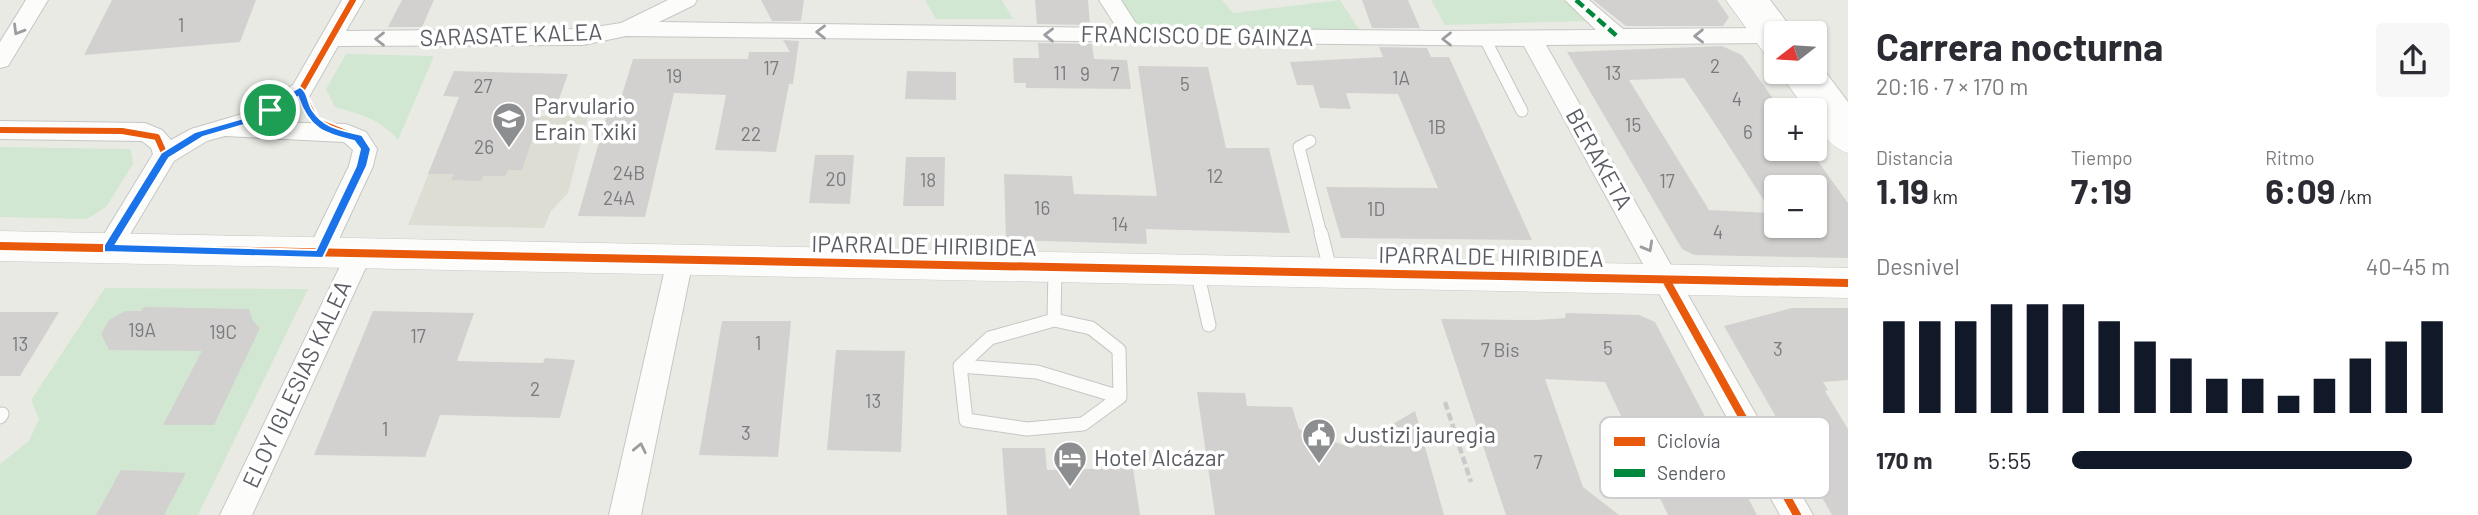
<!DOCTYPE html>
<html lang="es">
<meta charset="utf-8">
<style>
:root{--surface:#fff;--page:#f7f7f7;--text:#2b2b33;--muted:#7c7c81;--accent:#111827}
body{margin:0;font-family:Barlow,sans-serif;background:var(--page);color:var(--text);height:100vh;display:flex;flex-direction:column;font-size:26px;white-space:nowrap}
*{box-sizing:border-box;margin:0}
p{font-size:23px;color:var(--muted)}
.icon{flex:none;width:38px;height:38px;fill:none;stroke:currentColor;stroke-width:2;stroke-linecap:round;stroke-linejoin:round}
.map{position:relative;flex:1;overflow:hidden}
.side{display:flex;flex-direction:column;background:var(--surface);width:630px}
.side>*{flex:none}
.needle{width:46px;rotate:253deg}
.buttons{position:absolute;left:1764px;top:21px;display:grid;gap:14px}
.buttons a{display:grid;place-items:center;width:63px;height:63px;border-radius:7px;background:var(--surface);box-shadow:0 2px 5px #0004;font-size:35px}
.pin{position:absolute;display:grid;place-items:center;width:60px;height:60px;color:#fff;margin:-30px;border:4px solid #fff;border-radius:50%;box-shadow:0 2px 7px #0007}
.round{display:grid;place-items:center;flex:none;width:74px;height:74px;border-radius:7px;background:var(--page)}
.head{display:flex;align-items:center;justify-content:space-between;height:119px;padding:0 28px}
h1{font-size:38px;font-weight:700;line-height:52px}
.metrics{display:grid;grid-template-columns:repeat(3,1fr);gap:10px;height:119px;padding:7px 28px}
.metrics div{display:grid;align-content:center}
.metrics b{font-size:35px;font-weight:700}
.metrics small{font-size:19px;font-weight:400}
.metrics p{font-size:19px}
.chart{height:196px;padding:14px 28px}
.chart p{display:flex;justify-content:space-between}
.chart svg{width:100%;height:126px;margin-top:7px;stroke:var(--accent);stroke-width:6}
ul{padding:0 28px;list-style:none;font-size:23px}
li{display:grid;grid-template-columns:112px 84px 1fr;align-items:center;height:52px}
li i{height:18px;border-radius:9px;background:var(--accent)}
main{display:flex;flex:1;min-height:0}
.map>svg:first-child{display:block}
.education{fill:#deddd4}
.green{fill:#d2e7d1}
.building{fill:#d2d1cf;fill-rule:evenodd}
.lines{fill:none;stroke-linecap:round;stroke-linejoin:round}
.lane-far1-casing{stroke:#c6c7c5;stroke-width:13}
.lane-casing{stroke:#c6c7c5;stroke-width:15}
.street-casing{stroke:#c6c7c5;stroke-width:2}
.secondary-casing{stroke:#c7c7c7;stroke-width:1}
.path{stroke:#c7ccca;stroke-width:4.5;stroke-dasharray:8 3.5;stroke-linecap:butt}
.lane-far1{stroke:#fcfcfb;stroke-width:11}
.lane{stroke:#fcfcfb;stroke-width:13}
.street{fill:#fcfcfb;fill-rule:evenodd}
.secondary{fill:#fcfcfb;fill-rule:evenodd}
.quiet{stroke:#00873e;stroke-width:4.5;stroke-dasharray:10 4.5;stroke-linecap:butt}
.cycleway-far1-casing{stroke:#fff;stroke-width:10}
.cycleway-casing{stroke:#fff;stroke-width:12}
.cycleway-far1{stroke:#e8590c;stroke-width:6}
.cycleway{stroke:#e8590c;stroke-width:8}
.oneway{stroke:#9b9da0}
.route{fill:#1a73e8;stroke:#fff;stroke-width:2;fill-rule:evenodd}
.labels{text-anchor:middle;stroke-width:7;stroke-linejoin:round;paint-order:stroke}
.number-label{font-size:19px;fill:#797b7f}
.street-label{font-size:23px;fill:#5a5d63;stroke:#fff}
.poi-label{font-size:23px;fill:#5a5d63;stroke:#fff;text-anchor:start}
.key{fill:#fff;stroke:#ceced0;stroke-width:2}
.key-label{font-size:19px;fill:#5a5d63}
</style>
<main>
<div class="map">
<svg width="1848" height="515" viewBox="0 0 1848 515">
<rect width="100%" height="100%" fill="#eaeae5"/>
<path class="education" d="M452 115 588 116 568 193 551 211 544 228 408 225Z"/>
<path class="green" d="M925 0H1002L1013 19H936Z
M1119 0H1222L1233 13 1340 0 1360 31 1140 30Z
M1431 0H1564L1588 21 1445 25Z
M346 54 434 56 398 140C379 118 361 115 335 107L326 89Z
M0 147 131 149 133 164 106 207 87 219 0 217Z
M105 288 308 289 198 515H0V464L29 441 39 419 31 400Z"/>
<path class="building" d="M112 0H256L240 42 84 55Z
M402 0H434L422 27H388Z
M761 0H804L801 21H772Z
M1035 0H1088L1090 25 1037 24Z
M1362 0H1408L1420 28H1372Z
M1593 0H1717L1729 17 1723 26H1626Z
M783 40 799 41 793 84H789L776 152 715 150 726 95 674 93 645 217 578 216 607 114H616L633 59H748L749 52H790Z
M1038 43 1092 44 1094 59 1127 60 1131 89 1026 88V83H1014L1013 58H1039Z
M1722 46 1742 55 1781 110H1776V149H1809L1848 203V258L1694 255 1682 249 1567 52ZM1684 78 1709 115 1772 213 1709 210 1629 80ZM1776 187H1815V226H1776Z
M1379 47 1427 48 1431 57H1449L1532 240 1341 238 1326 187 1438 188 1398 94 1346 93 1351 109 1320 108 1313 85H1297L1290 62 1383 57Z
M1138 66 1208 67 1226 148H1269L1290 233 1146 229 1147 244 1006 240 1004 174 1072 176 1074 194 1157 196Z
M454 71 568 74 559 99 546 98 522 170H508L505 176H483L481 181 451 180 454 174H428L459 97 443 96Z
M907 71 956 72V100L905 99Z
M815 155H854L850 204 809 203Z
M906 157H945L944 206H903Z
M144 307 249 309 253 321 260 328 214 425H163L202 351 109 350 101 334 109 320 125 311H141Z
M1792 308H1848V380L1823 382 1828 390 1825 391 1848 429V515H1832L1724 326Z
M373 311 474 313 457 361 543 363 545 358 575 360 560 418 440 415 425 457 314 455Z
M0 312H59L20 376H0Z
M1566 313 1639 315 1655 322 1757 515H1668L1605 382 1545 379 1583 487 1619 515H1506L1441 319 1537 320 1565 318Z
M722 321H791L778 457 699 455Z
M836 350 905 351 901 452 827 450Z
M1197 392 1245 393 1247 406 1292 407 1299 429 1352 448 1415 411 1444 515H1215Z
M1002 448H1045L1047 470 1133 468 1140 515H1007Z
M121 470 147 471 186 473 164 515H96Z"/>
<g class="lines">
<g class="lane-far1-casing">
<path id="lane-far1" d="M1485 39 1522 111
M1310 141 1299 147 1321 234"/>
</g>
<g class="lane-casing">
<path id="lane" d="M1321 233 1331 273
M1197 271 1209 325
M1054 320 1091 328 1119 350 1120 397 1083 424 1027 429 966 420 960 366 990 338Z
M1054 320 1055 268
M960 366 1037 372 1120 397
M0 417 2 414"/>
</g>
<g class="street-casing">
<path id="street" d="M26 0H48L8 66 0 68V42Z
M342 0H364L346 31 583 29 621 23 668 0H697L694 5 659 22 1117 28 1099 0H1121L1139 28 1439 31 1596 30 1565 0H1589L1623 29 1768 28 1747 0H1770L1795 33H1776V40L1768 43 1546 45 1813 515H1780L1524 46 626 36 583 45 338 46 309 97 265 122 346 124 366 132 377 149 373 166 332 254 328 261 319 265 310 261 306 254 349 166 353 150 344 142 225 136 207 141 174 161 117 256 108 259 99 256 95 249 153 154 151 148 142 141 0 139V121L145 123 162 130 171 140 191 129 242 114 293 85Z
M1815 65 1821 66 1848 102V128L1840 125 1802 72H1815Z
M359 243 368 247 372 254 252 515H220L346 254 350 247Z
M680 249 689 252 693 260 641 515H609L667 260 671 252Z"/>
</g>
<g class="secondary-casing">
<path id="secondary" d="M1726 0H1757L1783 33H1776V57L1765 54Z
M1779 72H1812L1848 117V153C1831 148 1815 129 1815 110H1806Z
M0 231 1848 268V298L0 261Z"/>
</g>
<path class="path" d="M1445 402 1471 482"/>
<use href="#lane-far1" class="lane-far1"/>
<use href="#lane" class="lane"/>
<use href="#street" class="street"/>
<use href="#secondary" class="secondary"/>
<path class="quiet" d="M1576 0 1618 37"/>
<g class="cycleway-far1-casing">
<path id="cycleway-far1" d="M0 130 122 131 157 137 165 155 117 234
M328 234 361 166 365 149 358 138 316 121 301 91 353 0"/>
</g>
<g class="cycleway-casing">
<path id="cycleway" d="M0 246 1848 283
M108 249 118 233
M319 254 329 233
M1666 280 1797 515"/>
</g>
<use href="#cycleway-far1" class="cycleway-far1"/>
<use href="#cycleway" class="cycleway"/>
</g>
<defs><path id="oneway-chevron" d="M-2-3.5L2.5 0L-2 3.5" fill="none" stroke-width="1.6" stroke-linecap="round" stroke-linejoin="round" transform="scale(1.75)"/></defs>
<g class="oneway">
<use href="#oneway-chevron" transform="translate(18 30) rotate(121)"/>
<use href="#oneway-chevron" transform="translate(821 32) rotate(-179)"/>
<use href="#oneway-chevron" transform="translate(1049 35) rotate(-179)"/>
<use href="#oneway-chevron" transform="translate(1699 36) rotate(179)"/>
<use href="#oneway-chevron" transform="translate(380 39) rotate(180)"/>
<use href="#oneway-chevron" transform="translate(1447 39) rotate(180)"/>
<use href="#oneway-chevron" transform="translate(1648 247) rotate(61)"/>
<use href="#oneway-chevron" transform="translate(640 448) rotate(-78)"/>
</g>
<path class="route" d="M300 87C309 92 307 103 313 111 325 129 343 130 362 135L371 149 367 166 323 258 104 252V245L161 153 195 132 247 117ZM298 97C309 129 324 134 354 141L360 149 356 166 316 250 116 244 169 158 203 137 254 122Z"/>
<defs>
<g id="school-pin" transform="scale(1.75)"><path d="M0 17L-7.5 6A9.5 9.5 0 1 1 7.5 6Z" fill="#8c8e90" stroke="#fff"/><path d="M0-5L7-2L0 1L-7-2ZM-4 1L0 2.5L4 1V4Q0 6-4 4Z" fill="#fff"/></g>
<g id="civic-pin" transform="scale(1.75)"><path d="M0 17L-7.5 6A9.5 9.5 0 1 1 7.5 6Z" fill="#8c8e90" stroke="#fff"/><path d="M-.6-6.5H3V-4.5H.6V-3L4-1V1h2V6H-6V1h2V-1L-.6-3ZM-1.2 2.5V6h2.4V2.5Z" fill="#fff"/></g>
<g id="hotel-pin" transform="scale(1.75)"><path d="M0 17L-7.5 6A9.5 9.5 0 1 1 7.5 6Z" fill="#8c8e90" stroke="#fff"/><path d="M-6-4.5h1.5V1H6V5H4.5V3h-9V5H-6ZM-4 0a1.8 1.8 0 1 1 3.6 0ZM.5 0V-2.5h3Q6-2.5 6 0Z" fill="#fff"/></g>
</defs>
<g fill-rule="evenodd">
<use href="#school-pin" x="509" y="119"/>
<use href="#civic-pin" x="1319" y="435"/>
<use href="#hotel-pin" x="1070" y="458"/>
</g>
<g class="labels">
<g class="number-label">
<text x="181" y="32">1</text>
<text x="1715" y="73">2</text>
<text x="771" y="75">17</text>
<text x="1060" y="80">11</text>
<text x="1613" y="80">13</text>
<text x="1085" y="81">9</text>
<text x="1115" y="81">7</text>
<text x="674" y="83">19</text>
<text x="1401" y="85">1A</text>
<text x="1185" y="91">5</text>
<text x="483" y="93">27</text>
<text x="1737" y="106">4</text>
<text x="1633" y="132">15</text>
<text x="1437" y="134">1B</text>
<text x="1748" y="139">6</text>
<text x="751" y="141">22</text>
<text x="484" y="154">26</text>
<text x="629" y="180">24B</text>
<text x="1215" y="183">12</text>
<text x="836" y="186">20</text>
<text x="928" y="187">18</text>
<text x="1667" y="188">17</text>
<text x="619" y="205">24A</text>
<text x="1042" y="215">16</text>
<text x="1376" y="216">1D</text>
<text x="1120" y="231">14</text>
<text x="1718" y="239">4</text>
<text x="142" y="337">19A</text>
<text x="223" y="339">19C</text>
<text x="418" y="343">17</text>
<text x="758" y="350">1</text>
<text x="20" y="351">13</text>
<text x="1608" y="355">5</text>
<text x="1778" y="356">3</text>
<text x="1500" y="357">7 Bis</text>
<text x="535" y="396">2</text>
<text x="873" y="408">13</text>
<text x="385" y="436">1</text>
<text x="746" y="440">3</text>
<text x="1538" y="469">7</text>
</g>
<g class="street-label">
<text transform="translate(511 35) rotate(-2)" y="8">SARASATE KALEA</text>
<text transform="translate(1197 36) rotate(1)" y="8">FRANCISCO DE GAINZA</text>
<text transform="translate(1599 159) rotate(61)" y="8">BERAKETA</text>
<text transform="translate(924 246) rotate(1)" y="8">IPARRALDE HIRIBIDEA</text>
<text transform="translate(1491 257) rotate(1)" y="8">IPARRALDE HIRIBIDEA</text>
<text transform="translate(297 384) rotate(-65)" y="8">ELOY IGLESIAS KALEA</text>
</g>
<g class="poi-label">
<text x="534" y="114">Parvulario<tspan x="534" dy="26">Erain Txiki</tspan></text>
<text x="1344" y="443">Justizi jauregia</text>
<text x="1094" y="466">Hotel Alcázar</text>
</g>
</g>
<rect x="1600" y="417" width="230" height="81" rx="10" class="key"/>
<rect x="1614" y="437" width="31" height="9" fill="#e8590c"/>
<rect x="1614" y="469" width="31" height="8" fill="#00873e"/>
<g class="key-label">
<text x="1657" y="448">Ciclovía</text>
<text x="1657" y="480">Sendero</text>
</g>
</svg>
<div class="buttons">
<a><svg class="needle" viewBox="-14 -14 28 28"><path d="M0-13l5 13h-10z" fill="#e53935"/><path d="M0 13l5-13h-10z" fill="#7c7c81"/></svg></a>
<a>+</a>
<a>−</a>
</div>
<div class="pin" style="left:270px;top:110px;background:#1e9e55"><svg class="icon" aria-label="arrive" viewBox="0 0 24 24"><path d="M6 21V4h12l-3 4 3 4H6"/></svg></div>
</div>
<section class="side">
<div class="head"><div><h1>Carrera nocturna</h1><p>20:16 · 7 × 170 m</p></div><a class="round"><svg class="icon" aria-label="share" viewBox="0 0 24 24"><path d="M12 15V3M7 8l5-5 5 5M5 13v7h14v-7"/></svg></a></div>
<div class="metrics">
<div><p>Distancia</p><b>1.19<small> km</small></b></div>
<div><p>Tiempo</p><b>7:19</b></div>
<div><p>Ritmo</p><b>6:09<small> /km</small></b></div>
</div>
<div class="chart"><p><span>Desnivel</span>40–45 m</p>
<svg viewBox="0 0 160 44" preserveAspectRatio="none"><path d="M5 44V12M15 44V12M25 44V12M35 44V6M45 44V6M55 44V6M65 44V12M75 44V19M85 44V25M95 44V32M105 44V32M115 44V38M125 44V32M135 44V25M145 44V19M155 44V12"/></svg>
</div>
<ul>
<li><b>170 m</b>5:55<i style="width:90%"></i></li>
</ul>
</section>
</main>
